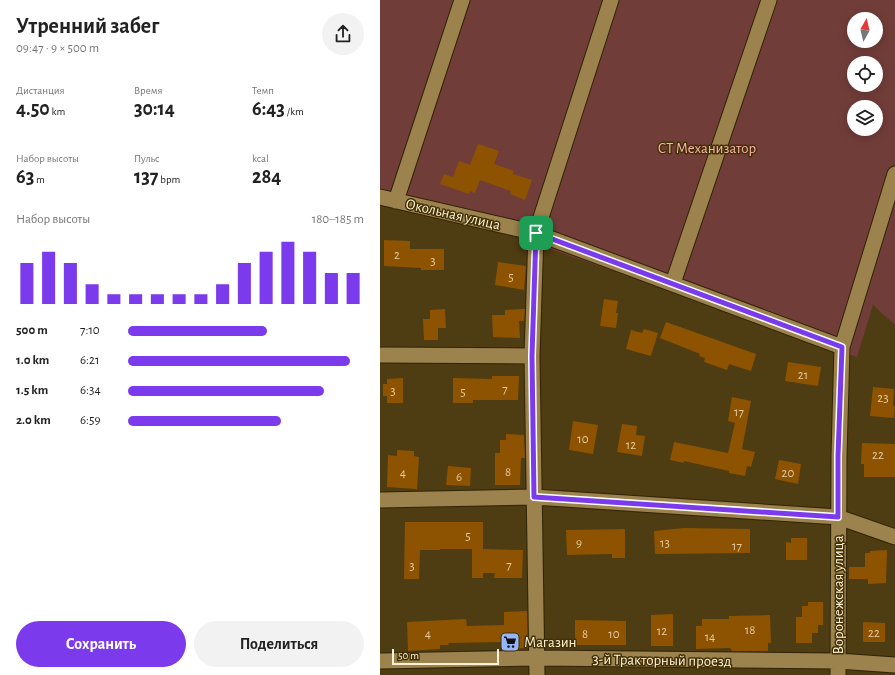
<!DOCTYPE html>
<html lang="ru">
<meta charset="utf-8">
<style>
:root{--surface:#fff;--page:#f2f2f2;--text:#222;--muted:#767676;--accent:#7c3aed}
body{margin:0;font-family:"Alegreya Sans",sans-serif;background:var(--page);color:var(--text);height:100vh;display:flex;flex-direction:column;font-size:15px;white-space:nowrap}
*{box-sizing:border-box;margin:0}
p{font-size:13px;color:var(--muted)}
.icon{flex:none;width:22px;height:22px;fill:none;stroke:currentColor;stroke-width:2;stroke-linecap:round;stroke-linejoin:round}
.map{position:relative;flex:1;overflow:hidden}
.panel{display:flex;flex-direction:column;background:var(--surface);width:380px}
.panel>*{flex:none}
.needle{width:26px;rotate:8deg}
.buttons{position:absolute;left:467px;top:12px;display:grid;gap:8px}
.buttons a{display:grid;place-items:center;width:36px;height:36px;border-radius:50%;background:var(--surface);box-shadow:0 2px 10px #0003;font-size:20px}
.scale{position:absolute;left:12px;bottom:10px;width:107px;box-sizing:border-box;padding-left:4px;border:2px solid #fef1d5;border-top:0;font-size:11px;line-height:14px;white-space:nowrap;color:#fef1d5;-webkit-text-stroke:3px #433105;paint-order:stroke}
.pin{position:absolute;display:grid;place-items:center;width:34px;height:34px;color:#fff;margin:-17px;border-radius:8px;box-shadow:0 2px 6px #0006}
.round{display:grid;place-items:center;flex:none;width:42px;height:42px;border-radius:21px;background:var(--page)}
.headline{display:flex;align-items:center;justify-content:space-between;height:68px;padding:0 16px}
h1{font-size:22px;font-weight:600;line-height:30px}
.figures{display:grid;grid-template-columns:repeat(3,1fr);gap:6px;height:68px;padding:4px 16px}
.figures div{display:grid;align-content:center}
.figures b{font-size:20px;font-weight:600}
.figures small{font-size:11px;font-weight:400}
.figures p{font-size:11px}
.chart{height:112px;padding:8px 16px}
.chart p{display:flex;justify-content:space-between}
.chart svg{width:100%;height:72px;margin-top:4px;stroke:var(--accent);stroke-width:6}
.primary-button{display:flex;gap:8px;margin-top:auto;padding:8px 16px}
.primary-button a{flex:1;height:46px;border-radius:24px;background:var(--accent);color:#fff;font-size:16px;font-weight:600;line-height:46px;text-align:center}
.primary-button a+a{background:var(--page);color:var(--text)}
ul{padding:0 16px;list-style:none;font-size:13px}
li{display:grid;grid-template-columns:64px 48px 1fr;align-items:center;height:30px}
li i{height:10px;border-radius:5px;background:var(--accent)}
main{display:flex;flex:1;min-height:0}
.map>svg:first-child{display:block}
.green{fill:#713d39;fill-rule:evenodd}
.building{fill:#8e5300}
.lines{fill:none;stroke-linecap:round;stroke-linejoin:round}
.minor-casing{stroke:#302306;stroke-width:17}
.minor{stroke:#9c824c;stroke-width:15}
.route-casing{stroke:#fff;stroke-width:8}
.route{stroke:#7c3aed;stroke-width:5}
.labels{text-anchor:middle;stroke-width:3;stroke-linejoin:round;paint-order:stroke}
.number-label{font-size:13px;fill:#e2caa0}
.park-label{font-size:15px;fill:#fab2ac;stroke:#433105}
.street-label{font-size:15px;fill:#fef1d5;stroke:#433105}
.poi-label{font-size:15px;fill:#fef1d5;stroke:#433105;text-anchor:start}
</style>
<main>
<section class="panel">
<div class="headline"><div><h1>Утренний забег</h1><p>09:47 · 9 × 500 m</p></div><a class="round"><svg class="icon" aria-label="share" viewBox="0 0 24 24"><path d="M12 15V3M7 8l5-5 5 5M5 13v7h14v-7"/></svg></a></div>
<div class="figures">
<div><p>Дистанция</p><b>4.50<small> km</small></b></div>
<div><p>Время</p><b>30:14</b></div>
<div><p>Темп</p><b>6:43<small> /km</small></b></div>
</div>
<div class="figures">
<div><p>Набор высоты</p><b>63<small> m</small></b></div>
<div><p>Пульс</p><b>137<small> bpm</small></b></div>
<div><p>kcal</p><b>284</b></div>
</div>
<div class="chart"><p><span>Набор высоты</span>180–185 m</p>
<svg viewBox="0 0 160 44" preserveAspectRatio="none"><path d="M5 44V19M15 44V12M25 44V19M35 44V32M45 44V38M55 44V38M65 44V38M75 44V38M85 44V38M95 44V32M105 44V19M115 44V12M125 44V6M135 44V12M145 44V25M155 44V25"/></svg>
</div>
<ul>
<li><b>500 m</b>7:10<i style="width:59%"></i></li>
<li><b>1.0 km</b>6:21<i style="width:94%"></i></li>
<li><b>1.5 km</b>6:34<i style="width:83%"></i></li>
<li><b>2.0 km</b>6:59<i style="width:65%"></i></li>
</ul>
<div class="primary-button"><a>Сохранить</a><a>Поделиться</a></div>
</section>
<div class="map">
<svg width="515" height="675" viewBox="0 0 515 675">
<rect width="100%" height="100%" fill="#4e3c12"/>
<path class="green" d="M0 0H515V325L493 305 477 357 0 189ZM474 19H496V41H474ZM474 63H496V85H474ZM474 107H496V129H474Z"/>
<path class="building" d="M98 144 119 151 114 164 134 171 133 174 152 180 145 200 130 194 131 191 100 180 95 193 90 191 89 194 60 184 64 174 73 177 79 161 90 165Z
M4 240 30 241V249H64V270H41V268L4 266Z
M118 262 146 266 144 290 115 285Z
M224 299 238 301 236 313H238L236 328 220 326Z
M65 309 66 328H58V340H44L43 319H50V310Z
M142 309H145L144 321H139L140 338 113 337 112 315H125V310Z
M286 322 376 354 371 371 349 364 347 370 324 362 325 358 319 356 320 354 280 338Z
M264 329 278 333 271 356 246 349 251 330 262 333Z
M408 362 441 367 438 386 405 381Z
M112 376H139L138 400H93V403H73V378L112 379Z
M23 378V403H7V396H3V384H7V379Z
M493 387 514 389 513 406H515L514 418 490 416Z
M352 397 371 401 362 449 375 452 371 467 367 466 365 476 349 473V471L304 461V463L290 460 294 442 348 453 355 423 348 421Z
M193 421 218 425 213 454 189 450Z
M242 424 257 426 256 435 265 436 262 456 237 452Z
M126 434 144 435 145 458H141L140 485H115V453H120V440H126Z
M482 443 515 444V477H484V464H481Z
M17 450 34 451V456L39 457 37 489 7 487 8 455 17 456Z
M399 460 421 464 418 484 395 479Z
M68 466 91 468 90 486 66 485Z
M25 522H103V549L143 550 142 578H114L115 573H103V578H92V549H60V550H40L39 579H24Z
M304 528 370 529V553L275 554 274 531Z
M245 529V558H232V554L187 555 186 530Z
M411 538H427V560H406V542L411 543Z
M507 550 506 583 488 584V579H469V567H485V553H490V551Z
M428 602H443V625H438V633H432V643H416V617H422V606H428Z
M147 611 148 648 125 649V642L68 643 69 645H60V649L28 651 27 622 86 619 87 626 124 625V612Z
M293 614V646H271V615Z
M390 615 391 643H388V651H352L350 648 316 649V626H322V619H349V616Z
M195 620 246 621V645H195Z
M483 622 505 623V642H483Z"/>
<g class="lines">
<g class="minor-casing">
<path id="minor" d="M0 197 156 233 462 347
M16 201 82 0
M293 283 389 0
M0 355 152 356
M0 500 154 497 458 517 515 537
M0 661 157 658 458 661 515 665
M157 675 152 356 156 233 231 0
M458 675 459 456 462 347 515 174"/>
</g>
<use href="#minor" class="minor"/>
</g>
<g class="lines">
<g class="route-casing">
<path id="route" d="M156 233 462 347 458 456V517L154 497 152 356Z"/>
</g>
<use href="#route" class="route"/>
</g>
<defs>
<g id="supermarket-square" transform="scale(1)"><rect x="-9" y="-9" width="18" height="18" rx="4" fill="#95b6fd" stroke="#433105"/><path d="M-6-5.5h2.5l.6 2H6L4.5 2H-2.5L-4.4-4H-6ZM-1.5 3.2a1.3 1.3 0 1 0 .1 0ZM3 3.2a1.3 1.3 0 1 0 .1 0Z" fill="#111"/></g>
</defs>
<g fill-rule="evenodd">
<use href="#supermarket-square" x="130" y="642"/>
</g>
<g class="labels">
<g class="number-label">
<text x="17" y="259">2</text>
<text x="53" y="265">3</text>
<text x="131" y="281">5</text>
<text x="423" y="379">21</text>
<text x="125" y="393">7</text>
<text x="13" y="395">3</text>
<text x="83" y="396">5</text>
<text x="503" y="402">23</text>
<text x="359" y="416">17</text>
<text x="203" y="443">10</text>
<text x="251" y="449">12</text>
<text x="498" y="459">22</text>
<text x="128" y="476">8</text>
<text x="23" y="477">4</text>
<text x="408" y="477">20</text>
<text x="79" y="481">6</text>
<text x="88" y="540">5</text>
<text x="199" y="547">9</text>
<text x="285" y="547">13</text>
<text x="357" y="550">17</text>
<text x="129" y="569">7</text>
<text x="32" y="570">3</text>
<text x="370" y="634">18</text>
<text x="282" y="635">12</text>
<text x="494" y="637">22</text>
<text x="48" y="638">4</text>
<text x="205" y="638">8</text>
<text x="234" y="638">10</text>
<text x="330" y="641">14</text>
</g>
<g class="park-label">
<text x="327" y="153">СТ Механизатор</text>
</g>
<g class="street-label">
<text transform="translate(73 214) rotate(13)" y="5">Окольная улица</text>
<text transform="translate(458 595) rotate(-90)" y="5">Воронежская улица</text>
<text transform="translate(282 660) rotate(1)" y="5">3-й Тракторный проезд</text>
</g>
<g class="poi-label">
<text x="144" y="647">Магазин</text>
</g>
</g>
</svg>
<div class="buttons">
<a><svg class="needle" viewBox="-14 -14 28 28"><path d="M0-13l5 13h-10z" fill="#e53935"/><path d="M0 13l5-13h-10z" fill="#767676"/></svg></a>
<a><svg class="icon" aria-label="locate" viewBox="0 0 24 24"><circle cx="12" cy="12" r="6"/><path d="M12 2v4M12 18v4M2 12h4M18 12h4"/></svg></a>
<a><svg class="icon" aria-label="layers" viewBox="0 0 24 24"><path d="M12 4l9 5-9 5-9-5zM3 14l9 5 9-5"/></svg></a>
</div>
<div class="scale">50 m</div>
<div class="pin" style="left:156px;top:233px;background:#1e9e55"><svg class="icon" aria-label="arrive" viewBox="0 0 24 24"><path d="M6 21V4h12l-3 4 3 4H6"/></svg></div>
</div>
</main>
